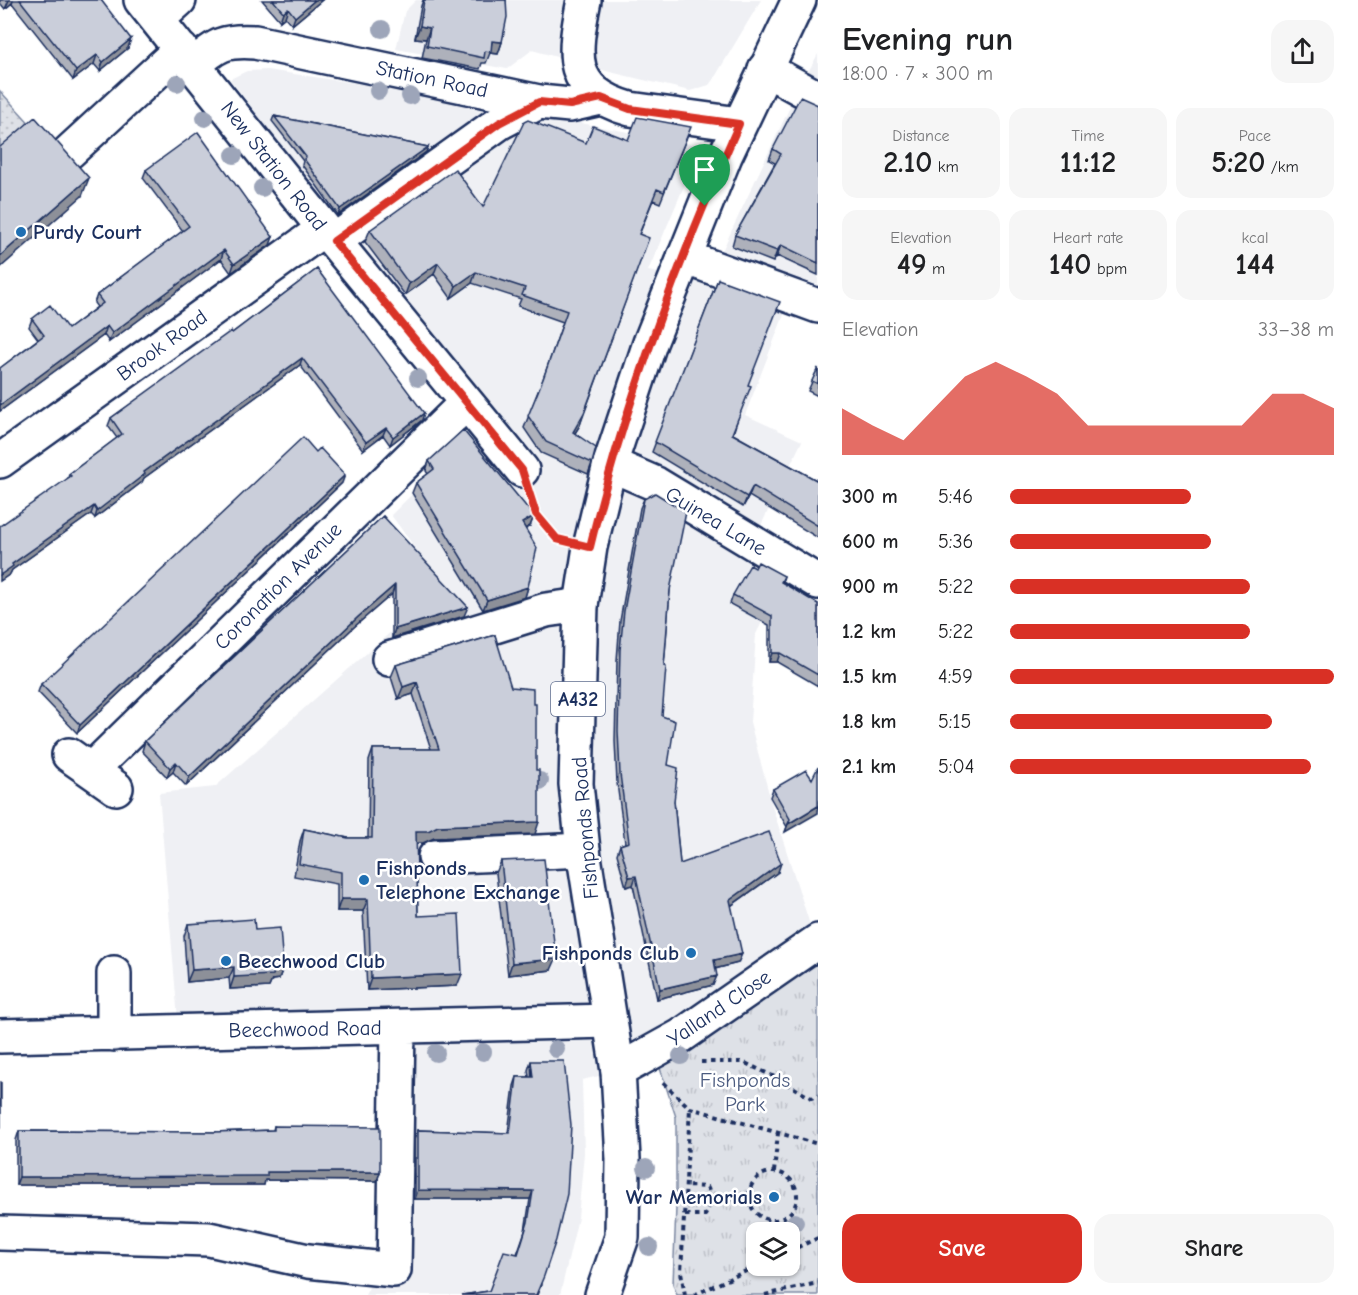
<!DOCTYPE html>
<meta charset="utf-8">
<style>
:root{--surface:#fff;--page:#f6f6f6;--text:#202124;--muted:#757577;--accent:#d93025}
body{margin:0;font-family:"Comic Neue",sans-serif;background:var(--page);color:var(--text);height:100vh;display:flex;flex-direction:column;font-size:22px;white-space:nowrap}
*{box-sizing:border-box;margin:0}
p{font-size:20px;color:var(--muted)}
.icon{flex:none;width:33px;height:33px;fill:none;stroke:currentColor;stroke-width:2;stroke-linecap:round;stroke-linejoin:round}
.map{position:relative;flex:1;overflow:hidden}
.drawer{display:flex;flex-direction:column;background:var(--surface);width:540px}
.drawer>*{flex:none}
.tools{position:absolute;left:746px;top:1222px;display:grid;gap:12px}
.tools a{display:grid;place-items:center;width:54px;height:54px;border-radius:12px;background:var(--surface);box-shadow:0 2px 4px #0004;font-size:30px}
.pin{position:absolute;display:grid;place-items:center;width:51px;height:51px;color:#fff;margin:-62px -26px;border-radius:50% 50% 50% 0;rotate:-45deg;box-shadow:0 0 6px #0007}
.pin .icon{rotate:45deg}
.round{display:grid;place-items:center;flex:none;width:63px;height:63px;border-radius:18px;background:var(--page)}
.overview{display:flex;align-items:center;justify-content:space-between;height:102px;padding:0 24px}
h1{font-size:33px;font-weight:600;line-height:45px}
.figures{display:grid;grid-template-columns:repeat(3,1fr);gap:9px;height:102px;padding:6px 24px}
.figures div{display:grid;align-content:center;border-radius:15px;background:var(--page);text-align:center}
.figures b{font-size:30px;font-weight:600}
.figures small{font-size:16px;font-weight:400}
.figures p{font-size:16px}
.chart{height:168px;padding:12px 24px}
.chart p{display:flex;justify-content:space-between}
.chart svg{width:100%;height:108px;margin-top:6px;fill:var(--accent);opacity:.7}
.action{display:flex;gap:12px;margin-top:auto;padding:12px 24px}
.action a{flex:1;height:69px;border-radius:18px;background:var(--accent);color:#fff;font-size:24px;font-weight:600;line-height:69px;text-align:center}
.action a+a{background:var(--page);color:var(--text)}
ul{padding:0 24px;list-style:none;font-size:20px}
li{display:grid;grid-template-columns:96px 72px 1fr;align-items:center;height:45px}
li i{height:15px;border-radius:8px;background:var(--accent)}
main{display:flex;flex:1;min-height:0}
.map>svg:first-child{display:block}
.built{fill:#eff0f4}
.grass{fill:url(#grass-dots);stroke:#7c88a2;stroke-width:1.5}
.park{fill:url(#park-tufts);stroke:#7c88a2;stroke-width:1.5;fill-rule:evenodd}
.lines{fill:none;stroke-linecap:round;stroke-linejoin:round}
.minor-casing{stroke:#1b2f5e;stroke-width:38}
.major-casing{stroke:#1b2f5e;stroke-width:38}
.path{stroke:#1b2f5e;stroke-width:4;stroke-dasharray:4.5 4.5;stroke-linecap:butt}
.minor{stroke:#fff;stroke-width:33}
.major{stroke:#fff;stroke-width:33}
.tree{fill:#9da5b9}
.wall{fill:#aeb1bb;stroke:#1b2f5e;stroke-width:1.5}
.shaded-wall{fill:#8d9099;stroke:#1b2f5e;stroke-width:1.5}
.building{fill:#caceda;stroke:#1b2f5e;stroke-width:1.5}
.route-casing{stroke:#fff;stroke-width:12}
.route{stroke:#d93025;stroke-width:8}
.poi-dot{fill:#1f6fb2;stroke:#fff;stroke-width:2}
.labels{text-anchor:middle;stroke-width:5;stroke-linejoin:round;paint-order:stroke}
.shield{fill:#fff;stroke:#5f6d8e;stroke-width:1.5}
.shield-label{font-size:20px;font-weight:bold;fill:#1b2f5e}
.street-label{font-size:21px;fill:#1b2f5e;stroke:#fff}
.poi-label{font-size:21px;font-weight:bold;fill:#1b2f5e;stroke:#fff;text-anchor:start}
.park-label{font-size:21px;fill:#4c5c80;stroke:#fff}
</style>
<main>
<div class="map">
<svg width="818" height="1295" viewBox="0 0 818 1295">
<defs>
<pattern id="grass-dots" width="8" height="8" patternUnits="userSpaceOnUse" patternTransform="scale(1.5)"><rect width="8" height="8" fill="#dee1e7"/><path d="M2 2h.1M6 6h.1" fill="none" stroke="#bec1c9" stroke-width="1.8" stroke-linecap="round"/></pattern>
<pattern id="park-tufts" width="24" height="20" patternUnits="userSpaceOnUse" patternTransform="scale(1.5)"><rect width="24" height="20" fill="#dee1e7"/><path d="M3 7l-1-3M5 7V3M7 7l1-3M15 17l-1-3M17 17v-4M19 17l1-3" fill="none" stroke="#bec1c9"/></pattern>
</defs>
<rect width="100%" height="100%" fill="#fff"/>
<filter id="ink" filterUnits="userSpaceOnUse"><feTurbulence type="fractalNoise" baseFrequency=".0167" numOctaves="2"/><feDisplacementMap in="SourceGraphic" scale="12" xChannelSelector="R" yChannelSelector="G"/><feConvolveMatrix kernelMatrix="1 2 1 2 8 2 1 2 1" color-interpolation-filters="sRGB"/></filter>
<g filter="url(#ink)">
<path class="built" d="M416 0H761L715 77 709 85 690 91 610 72 532 50 507 69 396 49 405 11Z
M818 54V285L722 251 797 92Z
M267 70 435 95 701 146 648 271 722 285 785 312 745 415 802 441 746 556 781 585 756 634 750 722 773 809 811 928 658 1062 582 1080 584 1153 578 1218 560 1295H365L388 1252 392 1019 178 1020 159 793 215 787 443 586 391 515 491 416 230 79 247 71Z"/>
<path class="grass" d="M0 91 34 128 0 159Z"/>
<path class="park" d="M818 950V1295H677L673 1284 676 1208V1117L658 1062ZM756 1233H789V1266H756Z"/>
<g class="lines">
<g class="minor-casing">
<path id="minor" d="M141 0 334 241 522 470
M584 0C573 55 567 91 630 109L739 124
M158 19 179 0
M194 65C217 44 225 40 255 42L539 102 570 105 601 98
M765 69 818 98
M69 152 181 49
M334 241 499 123 539 102
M684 257 818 306
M0 461 324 229
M610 464 656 484 818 582
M389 659 546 610 581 605
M69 755 116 788
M91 770 466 403
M435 857 583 850
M114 1034V973
M0 1036 610 1021
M618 1071 681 1036 818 941
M0 1233 209 1239 308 1261 394 1270 398 1027"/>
</g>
<g class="major-casing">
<path id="major" d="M602 1295 622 1237 623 1159 618 1071 583 850 576 784 581 605 590 547 610 464 650 343 725 156 799 0"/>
</g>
<path class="path" d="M531 499 536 514 557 539 561 540
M701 1062H743L779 1079 811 1098 818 1096
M663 1083 690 1108 818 1144
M774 1172 778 1133
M749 1196a24 24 0 1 1 48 0a24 24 0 1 1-48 0Z
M709 1201 749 1199
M685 1215H705C710 1208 712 1194 707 1187L686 1186
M774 1233 775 1220
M789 1251 818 1238
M685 1295 681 1272 690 1108
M694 1295 757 1266
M765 1295 818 1283"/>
<use href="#minor" class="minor"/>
<use href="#major" class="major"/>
</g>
<g class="tree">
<circle cx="382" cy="29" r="9"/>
<circle cx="177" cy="83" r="9"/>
<circle cx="378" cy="91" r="9"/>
<circle cx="410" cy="96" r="9"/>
<circle cx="205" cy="118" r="9"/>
<circle cx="234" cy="155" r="9"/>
<circle cx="262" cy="188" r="9"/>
<circle cx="418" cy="378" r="9"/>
<circle cx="540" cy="781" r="9"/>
<circle cx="556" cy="1049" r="9"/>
<circle cx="483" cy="1052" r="9"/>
<circle cx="436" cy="1053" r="9"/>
<circle cx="681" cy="1056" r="9"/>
<circle cx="646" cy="1168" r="9"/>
<circle cx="795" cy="1222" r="9"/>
<circle cx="649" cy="1247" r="9"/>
</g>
<path class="wall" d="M0 0H101L128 48 100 71 94 64 73 80 12 3 5 9 0 3Z
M262 0H322L292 25 285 17 280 21Z
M423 0H506L502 42 498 54 490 53 486 63H482L480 69 422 58 426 39 415 38 421 6Z
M818 105V275L777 256 773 262 732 246 735 235 775 163 769 160 773 149Z
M274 116 428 147 426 152 338 215 302 165 303 161 272 121Z
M686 139 660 203 653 200 639 235 580 425 575 433 592 463 588 474 541 453 524 428 542 382 563 322 518 306 521 299 472 283 451 298 434 274 405 295 365 242 370 230 483 207 586 143 628 140Z
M146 170 270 245 231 273 221 259 109 342 104 335 0 411V368L38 339 29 327 32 319 68 329 97 307 94 303 97 295 183 231 143 178Z
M317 269 422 420 390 445 383 435 363 450 300 365 144 478 142 482 95 518 91 514 12 570 10 574 0 581 68 478 69 474 117 438 108 426 111 418 232 333Z
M718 279 748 385 733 434 818 481V538L749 496 743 507 652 452Z
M818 368V396L808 391Z
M429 461 534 516 530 526 525 529 528 587 525 597 483 610 412 493 416 483 428 474 426 471Z
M342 483 77 733 38 692 41 684Z
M644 499 670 590 664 666 662 716 668 765 674 801 680 864 778 872 731 906 738 963 715 969 713 985 657 999 633 885 626 887 617 854 620 845 625 843 617 783 615 741 617 660 620 621 640 508Z
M383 516 464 616 392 638V594L354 627 186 786 173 772 167 777 142 751 145 741Z
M755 568 784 576 782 583 818 604V686L777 662H769V625L730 604 733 595Z
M495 635 535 834 434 838 423 843H416L418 916 457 986 367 990 363 911H337V884L294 876 300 841 304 829 348 838H368L369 761 373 749H431L413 694 398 699 391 677 396 665Z
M812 779 785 832 787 827 770 797 773 789Z
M501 861 551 970 508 975 496 873Z
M188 924 255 930 283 967 279 979 272 980 269 987 230 989 229 978 187 982 184 936Z
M531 1061 541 1285 537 1295H462L489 1291 517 1254 525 1231 530 1199H415V1139L418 1130 508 1133 514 1086 517 1077H529L528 1070Z
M274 1126 380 1172 377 1181 265 1180 264 1185H16V1140L19 1131 214 1132 273 1130Z"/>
<path class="shaded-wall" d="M9 0H13L12 3 5 9Z
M315 0H322L292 25 295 17Z
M288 8 285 17 280 21 283 12Z
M420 26 430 28 426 39 415 38Z
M131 39 128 48 100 71 103 62Z
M492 41 502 42 498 54 490 53Z
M97 55 94 64 73 80 76 71Z
M428 147 426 152 338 215 340 209Z
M89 178 82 196 0 268V256Z
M273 237 270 245 231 273 234 264Z
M781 245 777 256 773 262 777 251Z
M224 250 221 259 109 342 112 333Z
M644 250 580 425 569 443Z
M438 263 434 274 405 295 409 284Z
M476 272 472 283 451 298 456 286Z
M107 326 104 335 0 411V405Z
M302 358 300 365 144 478 142 482 95 518 97 511 144 472Z
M424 413 422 420 390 445 393 437Z
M386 428 383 435 363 450 366 442Z
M345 475 342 483 77 733 80 725Z
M753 486 749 496 743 507 747 497Z
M94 506 91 514 12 570 10 574 0 581V575L12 564Z
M534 516 530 526 518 533 522 523Z
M395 585 392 594 354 627 186 786 189 777 358 617Z
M528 587 525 597 483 610 487 600Z
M468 607 464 616 392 638 395 629Z
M772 653H780L777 662H769Z
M417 682 413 694 398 699 403 687Z
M176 762 173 772 167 777 170 768Z
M818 806V813L785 832 788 824Z
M539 822 535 834 434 838 423 843H411L416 831 438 826Z
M781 863 778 872 726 909 730 900Z
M636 876 633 885 626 887 629 877Z
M341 899H368L363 911H337Z
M742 954 738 963 710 970 714 960Z
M556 959 551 970 508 975 512 963Z
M234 967 229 978 187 982 192 970Z
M283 967 279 979 272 980 269 987 230 989 234 977 275 968Z
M462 974 457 986 367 990 371 978Z
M717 976 713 985 657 999 660 989Z
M267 1172H380L377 1181 265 1180 264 1185H16L19 1177Z
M418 1190 533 1191 530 1199H415Z"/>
<path class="building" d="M20 0H101L131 39 103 62 97 55 76 71Z
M273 0H315L295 17 288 8 283 12Z
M424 0H506L507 17 502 42 492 41 491 52 485 51 484 58 427 46 430 28 420 26Z
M800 97 818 105V263L781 245 777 251 735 235 781 154 773 149Z
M274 116 428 147 340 209 304 159 306 157Z
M35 117 89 178 0 256V147Z
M637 117 691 127 664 192 657 189 639 234 649 238 584 413 573 432 596 448 592 463 546 442 528 416 543 379 567 311 522 295 525 288 476 272 456 286 438 263 409 284 370 230 455 169 483 207 524 122 528 120 586 143 593 126 628 140Z
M198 132 273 237 234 264 224 250 112 333 107 326 0 405V368L44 335 32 319 50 305 68 329 103 303 97 295 189 226 146 170Z
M317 269 424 413 393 437 386 428 366 442 302 358 144 472 145 474 97 511 94 506 12 564 13 566 0 575V526L71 476 69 474 122 434 111 418 231 331 232 333Z
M718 279 780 302 748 385 751 386 732 434 818 481V526L753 486 747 497 655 442Z
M818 368V384L812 381Z
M463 430 534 516 522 523 537 548 528 587 487 600 416 483 434 469 429 461Z
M303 437 316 452 320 448 345 475 80 725 41 684Z
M655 493 686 512 670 590 664 666 666 667 662 716 675 721 668 765 678 768 674 801 680 864 769 832 781 863 730 900 742 954 714 960 717 976 660 989 636 876 629 877 620 845 629 842 620 774 618 731 620 650 624 611 644 499Z
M383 516 468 607 395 629V585L358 617 189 777 176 762 170 768 145 741Z
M758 562 784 576 781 582 818 604V675L780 653H772V616L733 595 750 565 755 568Z
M495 635 511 687 533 689V704H536V770H539V822L438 826 428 831H416L418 916 459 914 462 974 371 978 368 899H341V872L299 864 304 829 348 838H372L373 749H439L417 682 403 687 396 665Z
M818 767V806L788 824 790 819 773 789 806 770 812 779Z
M544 859 556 959 512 963 501 861Z
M254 919 255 930 280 928 283 967 275 968 273 975 234 977V967L192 970 188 924Z
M531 1061H564L571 1125 567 1194 556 1240 544 1276 536 1295H462L489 1291 504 1251 518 1254 528 1222 533 1191 418 1190V1130L510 1133 517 1077H533Z
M0 1082H1V1127H0Z
M274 1126 380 1127V1172H267V1176L19 1177V1131L214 1132 274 1130Z"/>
</g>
<g class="lines" filter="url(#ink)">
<g class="route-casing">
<path id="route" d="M601 98 630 109 739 124C678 261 625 401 590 547L557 539 536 514 522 470 334 241 499 123 539 102 570 105Z"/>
</g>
<use href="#route" class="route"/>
</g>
<g class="poi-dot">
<circle cx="21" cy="232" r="6"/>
<circle cx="364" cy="880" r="6"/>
<circle cx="691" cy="953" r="6"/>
<circle cx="226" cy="961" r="6"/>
<circle cx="774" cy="1197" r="6"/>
</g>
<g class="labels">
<rect class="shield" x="551" y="682" width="54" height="34" rx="4.5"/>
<g class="shield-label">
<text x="578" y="706">A432</text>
</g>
<g class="street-label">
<text transform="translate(432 79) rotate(12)" y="7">Station Road</text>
<text transform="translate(274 166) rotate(52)" y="7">New Station Road</text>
<text transform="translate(162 345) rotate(-36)" y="7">Brook Road</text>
<text transform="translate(716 521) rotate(31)" y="7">Guinea Lane</text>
<text transform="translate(278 586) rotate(-45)" y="7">Coronation Avenue</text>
<text transform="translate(585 828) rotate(-95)" y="7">Fishponds Road</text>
<text transform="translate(719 1008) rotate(-34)" y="7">Yalland Close</text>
<text transform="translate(305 1029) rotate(-1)" y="7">Beechwood Road</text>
</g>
<g class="poi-label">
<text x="33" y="239">Purdy Court</text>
<text x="376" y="875">Fishponds<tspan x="376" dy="24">Telephone Exchange</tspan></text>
<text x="679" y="960" text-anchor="end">Fishponds Club</text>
<text x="238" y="968">Beechwood Club</text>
<text x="762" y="1204" text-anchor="end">War Memorials</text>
</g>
<g class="park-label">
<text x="745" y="1087">Fishponds<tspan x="745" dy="24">Park</tspan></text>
</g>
</g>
</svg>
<div class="tools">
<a><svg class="icon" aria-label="layers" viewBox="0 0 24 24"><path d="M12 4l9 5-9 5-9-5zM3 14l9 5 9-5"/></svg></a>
</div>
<div class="pin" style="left:705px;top:206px;background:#1e9e55"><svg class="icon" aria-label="arrive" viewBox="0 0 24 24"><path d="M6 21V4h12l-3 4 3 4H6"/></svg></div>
</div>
<section class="drawer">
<div class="overview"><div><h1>Evening run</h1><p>18:00 · 7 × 300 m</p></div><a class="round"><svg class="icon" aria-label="share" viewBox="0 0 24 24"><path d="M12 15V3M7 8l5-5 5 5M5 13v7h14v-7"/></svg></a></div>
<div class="figures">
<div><p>Distance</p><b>2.10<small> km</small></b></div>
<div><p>Time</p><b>11:12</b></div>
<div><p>Pace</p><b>5:20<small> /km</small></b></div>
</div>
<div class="figures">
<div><p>Elevation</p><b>49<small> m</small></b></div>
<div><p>Heart rate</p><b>140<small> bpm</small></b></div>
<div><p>kcal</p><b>144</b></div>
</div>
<div class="chart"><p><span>Elevation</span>33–38 m</p>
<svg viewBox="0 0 160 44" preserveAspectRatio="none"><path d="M0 44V25L10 32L20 38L30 25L40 12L50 6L60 12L70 19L80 32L90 32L100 32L110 32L120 32L130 32L140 19L150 19L160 25V44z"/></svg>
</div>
<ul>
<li><b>300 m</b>5:46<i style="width:56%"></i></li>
<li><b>600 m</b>5:36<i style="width:62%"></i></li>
<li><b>900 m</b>5:22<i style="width:74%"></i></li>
<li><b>1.2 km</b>5:22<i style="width:74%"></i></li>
<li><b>1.5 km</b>4:59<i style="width:100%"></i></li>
<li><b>1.8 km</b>5:15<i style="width:81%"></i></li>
<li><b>2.1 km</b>5:04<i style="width:93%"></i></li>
</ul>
<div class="action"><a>Save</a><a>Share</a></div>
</section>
</main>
